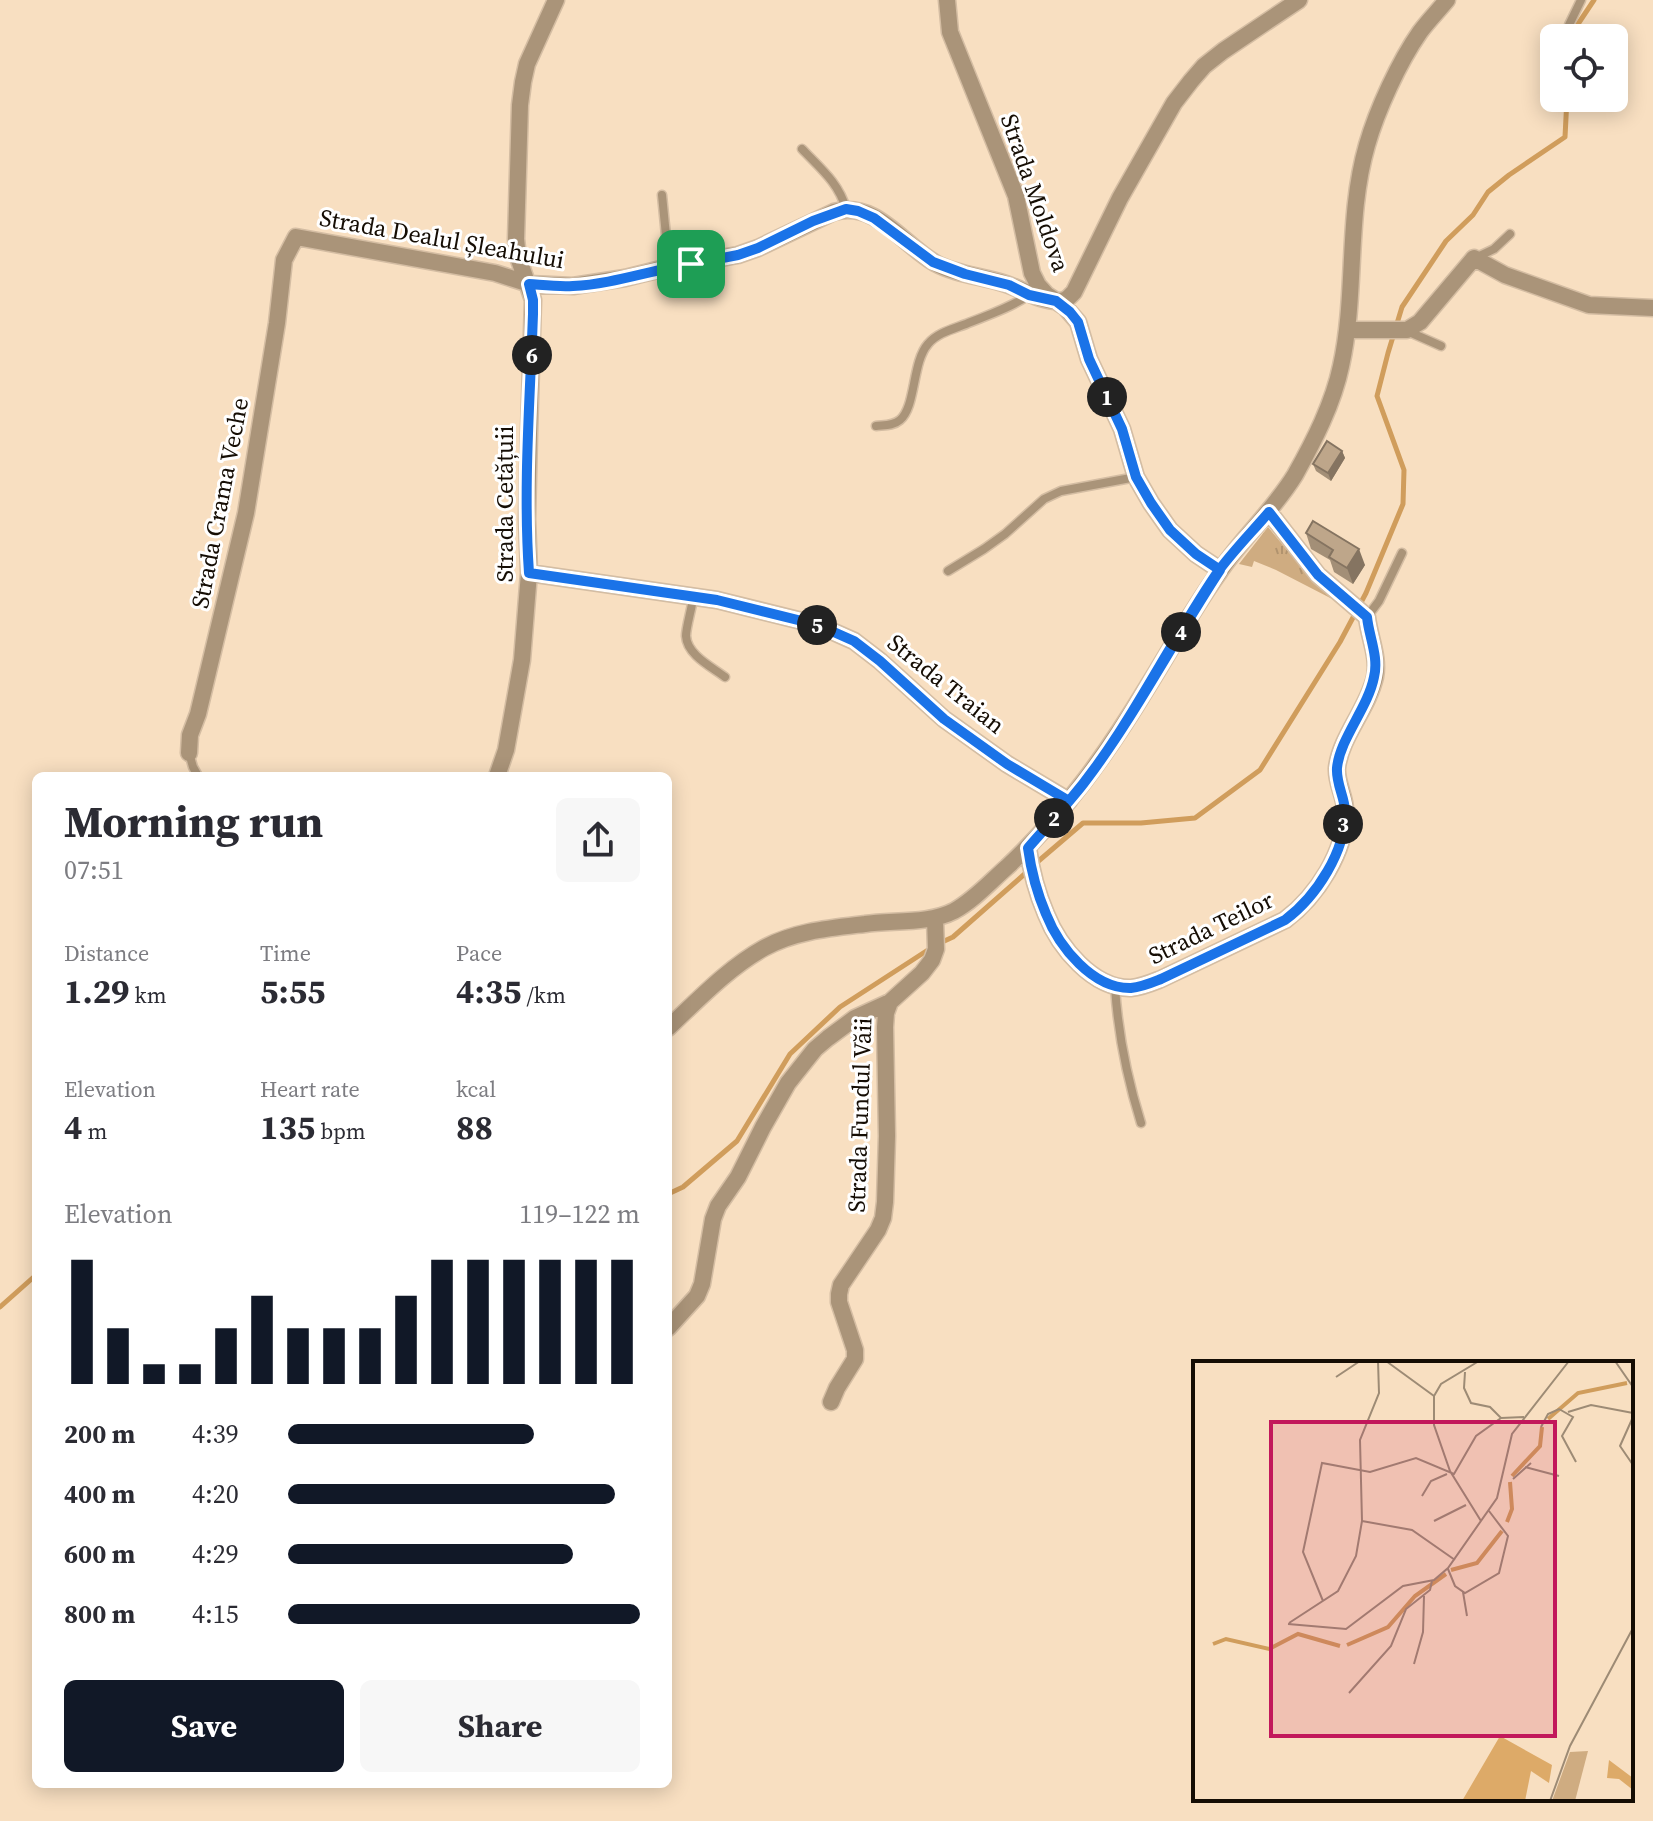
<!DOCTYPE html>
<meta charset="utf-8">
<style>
:root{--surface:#fff;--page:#f7f7f7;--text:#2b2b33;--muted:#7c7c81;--accent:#111827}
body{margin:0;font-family:"Source Serif 4",serif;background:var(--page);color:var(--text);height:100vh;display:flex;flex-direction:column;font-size:30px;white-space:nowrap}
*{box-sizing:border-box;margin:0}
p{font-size:26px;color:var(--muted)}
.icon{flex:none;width:44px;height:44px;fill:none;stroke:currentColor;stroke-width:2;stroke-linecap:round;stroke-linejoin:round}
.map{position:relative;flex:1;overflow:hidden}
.details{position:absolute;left:32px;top:772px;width:640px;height:1016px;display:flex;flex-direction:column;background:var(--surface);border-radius:12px;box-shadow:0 4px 20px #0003}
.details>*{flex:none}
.buttons{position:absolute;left:1540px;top:24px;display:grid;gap:16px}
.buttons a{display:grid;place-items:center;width:88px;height:88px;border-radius:12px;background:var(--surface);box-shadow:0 4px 20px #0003;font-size:40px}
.pin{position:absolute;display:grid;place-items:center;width:68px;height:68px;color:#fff;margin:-34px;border-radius:16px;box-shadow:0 4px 12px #0006}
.km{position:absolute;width:40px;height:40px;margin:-20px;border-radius:50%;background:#222;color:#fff;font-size:22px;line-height:40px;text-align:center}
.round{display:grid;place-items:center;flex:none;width:84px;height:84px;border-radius:12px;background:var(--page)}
.overview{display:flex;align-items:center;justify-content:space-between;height:136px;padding:0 32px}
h1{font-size:44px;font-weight:700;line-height:60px}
.metrics{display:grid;grid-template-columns:repeat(3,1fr);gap:12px;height:136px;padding:8px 32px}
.metrics div{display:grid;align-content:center}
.metrics b{font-size:34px;font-weight:700}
.metrics small{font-size:22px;font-weight:400}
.metrics p{font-size:22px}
.chart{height:224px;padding:16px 32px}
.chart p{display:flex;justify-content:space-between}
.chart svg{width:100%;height:144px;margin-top:8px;stroke:var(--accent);stroke-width:6}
.cta{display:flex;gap:16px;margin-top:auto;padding:16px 32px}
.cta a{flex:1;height:92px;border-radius:12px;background:var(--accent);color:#fff;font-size:32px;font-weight:700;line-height:92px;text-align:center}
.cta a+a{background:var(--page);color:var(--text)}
ul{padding:0 32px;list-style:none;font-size:26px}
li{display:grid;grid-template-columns:128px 96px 1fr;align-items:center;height:60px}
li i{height:20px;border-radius:10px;background:var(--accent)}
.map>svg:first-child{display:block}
.grass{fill:url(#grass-tufts)}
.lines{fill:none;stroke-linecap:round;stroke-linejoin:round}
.stream{stroke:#d09d5c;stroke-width:5}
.service-casing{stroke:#d4bda3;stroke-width:11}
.minor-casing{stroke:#d4bda3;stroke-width:19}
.service{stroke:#aa9479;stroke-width:8}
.minor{stroke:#aa9479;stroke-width:16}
.wall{fill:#a38f77}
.shaded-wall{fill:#857461}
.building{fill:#bea68a;stroke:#857461;stroke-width:2}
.route-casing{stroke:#fff;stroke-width:16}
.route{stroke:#1a73e8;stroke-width:10}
.labels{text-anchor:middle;stroke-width:6;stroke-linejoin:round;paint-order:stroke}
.street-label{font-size:24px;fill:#150d04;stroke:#fff}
.inset-river{fill:none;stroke:#d09d5c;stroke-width:4}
.inset-road{fill:none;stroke:#9d8b75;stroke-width:2}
.view{fill:#c2185b;fill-opacity:0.15;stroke:#c2185b;stroke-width:4}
.inset-edge{fill:none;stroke:#150d04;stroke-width:4}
</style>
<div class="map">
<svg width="1653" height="1821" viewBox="0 0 1653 1821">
<defs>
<pattern id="grass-tufts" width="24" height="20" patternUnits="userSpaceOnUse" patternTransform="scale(2)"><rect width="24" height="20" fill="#cfac81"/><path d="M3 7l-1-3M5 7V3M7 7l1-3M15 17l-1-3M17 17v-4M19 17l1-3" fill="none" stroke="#b1936e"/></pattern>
</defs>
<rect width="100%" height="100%" fill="#f8dfc1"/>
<path class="grass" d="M1268 527 1307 574 1338 602 1276 570 1254 561 1252 567 1239 564Z"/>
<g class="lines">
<path class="stream" d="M1572 38 1576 27 1594 0
M1035 864 1083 823H1141L1195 818 1260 770 1340 642 1366 593 1403 504 1404 470 1377 396 1388 353 1402 307 1446 241 1473 215 1488 192 1509 175 1565 137 1567 98
M940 943 953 937 1028 871
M668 1194 683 1187 737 1141 790 1054 840 1007 931 948
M0 1307 36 1275"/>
<g class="service-casing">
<path id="service" d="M1569 25 1581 0
M802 149C820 168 839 183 846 209
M662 195 669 266
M1475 258 1494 249 1510 234
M1407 331 1441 346
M876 426C884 425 893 426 900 420 916 407 912 362 928 344 937 333 953 329 966 324 988 315 1010 308 1029 295
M948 571 984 549 1005 534 1044 499 1061 491 1136 477
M693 598C692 608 686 627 686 636 687 655 712 667 725 677
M1367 617 1379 601 1402 553
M189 753 193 767 198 776
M1115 987C1118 1034 1127 1078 1141 1123"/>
</g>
<g class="minor-casing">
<path id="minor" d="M947 0 950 32 1016 196 1032 273 1038 285 1047 295 1065 307 1078 322 1089 359 1122 429 1136 477 1151 503 1170 530 1196 554 1220 570
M1347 330H1407L1420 322 1474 258 1505 275 1589 305 1653 308
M529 573 717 600 818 625 854 641 880 661 944 719 1007 764 1069 801
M189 753 190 735 198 714 246 513 277 323 284 260 296 237 495 273 529 284 573 286 625 278 669 267 738 255 758 248 834 212C876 200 903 245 935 263 957 275 983 276 1006 284 1024 290 1039 301 1059 301 1067 301 1069 297 1074 292L1120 198 1174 103 1191 81 1204 66 1223 51 1299 0
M497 776 506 750 522 660 529 573 527 519 529 433 533 300 518 257 516 239 520 105 523 82 527 64 556 0
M1028 848C1031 870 1037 893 1046 914 1059 947 1093 989 1131 988 1142 987 1151 983 1161 979L1285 920C1316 897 1347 851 1345 810 1345 796 1336 783 1337 768 1340 738 1368 708 1375 677 1379 657 1369 637 1367 617L1318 575 1269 512
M668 1028C698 1000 728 968 764 948 795 931 831 928 865 924 893 920 929 924 954 911 974 900 990 882 1007 867 1064 814 1108 752 1148 686 1171 649 1192 610 1218 574 1241 539 1273 511 1295 475 1314 441 1333 404 1341 366 1357 294 1346 217 1367 145 1377 110 1399 62 1420 32 1428 21 1438 11 1447 0
M668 1328 697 1296 702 1284 713 1219 718 1206 738 1177 763 1127 788 1083 815 1049 828 1038 855 1018 890 1002 922 973 932 960 936 949 935 919
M831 1402 837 1388 855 1359V1350L839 1302V1294L841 1285 878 1230 883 1218 885 1202 887 1136 885 1027 886 1013 890 1002"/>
</g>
<use href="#service" class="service"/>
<use href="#minor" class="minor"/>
</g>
<path class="wall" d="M1342 451 1345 458 1331 481 1316 471 1313 464Z
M1306 533 1365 565 1353 584 1334 572 1330 560 1311 549Z"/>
<path class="shaded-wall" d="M1342 451 1345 458 1331 481 1328 473Z
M1359 549 1365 565 1353 584 1347 568Z"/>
<path class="building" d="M1327 441 1342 451 1328 473 1313 464Z
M1313 521 1359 549 1347 568 1329 557 1333 550 1306 533Z"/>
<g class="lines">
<g class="route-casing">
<path id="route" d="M691 264 738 255 758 248 813 221 846 209 858 211 874 218 933 262 965 274 1009 285 1029 295 1056 301 1070 312 1078 322 1089 359 1122 429 1136 477 1151 503 1170 530 1196 554 1220 570C1174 640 1135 716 1084 783 1067 805 1047 826 1028 848 1031 870 1037 893 1046 914 1059 947 1093 989 1131 988 1142 987 1151 983 1161 979L1285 920C1316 897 1347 850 1345 810 1344 796 1336 783 1337 768 1340 738 1368 708 1374 677 1379 657 1369 637 1367 617L1318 575 1269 512C1252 532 1232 552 1217 573 1166 648 1128 732 1069 801L1007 764 944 719 880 661 854 641 818 625 717 600 529 573C523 487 530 400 533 314V300L529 284C543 285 558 287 573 286 613 284 651 270 691 264"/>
</g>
<use href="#route" class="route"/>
</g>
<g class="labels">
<g class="street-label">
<text transform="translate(1035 193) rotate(71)" y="8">Strada Moldova</text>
<text transform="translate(442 239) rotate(10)" y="8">Strada Dealul Șleahului</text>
<text transform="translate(220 503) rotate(-79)" y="8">Strada Crama Veche</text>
<text transform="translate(505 504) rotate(-90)" y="8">Strada Cetățuii</text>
<text transform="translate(946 684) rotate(39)" y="8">Strada Traian</text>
<text transform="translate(1211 928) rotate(-26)" y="8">Strada Teilor</text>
<text transform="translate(860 1115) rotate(-88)" y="8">Strada Fundul Văii</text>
</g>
</g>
<g transform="translate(1193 1361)">
<rect width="440" height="440" fill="#f8dfc1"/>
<path d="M307 375 359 404 356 422 338 410 332 440H269ZM416 399 440 417V429L426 418 414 417Z" fill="#ddaa68"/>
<path d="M395 390 382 440H359L377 391Z" fill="#cfac81"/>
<path class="inset-river" d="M355 58 385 32 434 22M319 115 347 85 349 66M314 161 319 148 317 121M258 209 284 202 309 170M20 283 33 278 76 288 105 273 147 285M154 284 195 266 222 235 253 213"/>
<path class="inset-road" d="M193 0 241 35M286 0 248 23 241 35V64L257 110 288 160M422 0 440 26M272 11 271 27 278 42 297 46 308 57 331 56M143 16 167 0M375 51 398 44 440 52M440 56 427 85 440 104M348 66 355 53 366 48 380 56 369 75 383 101M332 106 366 115M320 118 338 102M229 135 238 120 254 113M169 160 219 169 262 199M241 160 273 144M255 208 262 225 272 232 306 212 315 175 296 150M270 231 274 255M130 240 110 191 129 102 177 111 223 97 261 113 283 75 308 57M96 262 145 230 163 195 169 160 167 79 186 32 185 0M95 263 153 268 210 225 241 219 255 207 304 137 319 73 376 0M221 303 230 271 231 235M156 332 198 285 213 248 237 229 239 220M357 440 377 385 440 267"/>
<path class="view" d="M78 61H362V375H78Z"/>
<rect width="440" height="440" class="inset-edge"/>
</g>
</svg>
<div class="buttons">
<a><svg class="icon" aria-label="locate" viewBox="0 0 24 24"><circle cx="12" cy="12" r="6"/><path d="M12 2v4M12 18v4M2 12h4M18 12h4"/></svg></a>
</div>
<div class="pin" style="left:691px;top:264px;background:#1e9e55"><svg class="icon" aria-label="arrive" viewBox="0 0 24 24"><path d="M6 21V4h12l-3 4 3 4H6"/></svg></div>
<b class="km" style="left:1107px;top:397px">1</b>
<b class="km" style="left:1054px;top:818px">2</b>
<b class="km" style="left:1343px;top:824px">3</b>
<b class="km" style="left:1181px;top:632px">4</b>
<b class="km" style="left:817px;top:625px">5</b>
<b class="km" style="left:532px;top:355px">6</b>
<section class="details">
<div class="overview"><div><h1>Morning run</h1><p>07:51</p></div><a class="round"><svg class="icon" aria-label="share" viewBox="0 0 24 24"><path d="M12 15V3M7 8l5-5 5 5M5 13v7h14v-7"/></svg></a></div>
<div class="metrics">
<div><p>Distance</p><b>1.29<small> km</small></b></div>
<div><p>Time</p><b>5:55</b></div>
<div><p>Pace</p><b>4:35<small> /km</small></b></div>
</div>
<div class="metrics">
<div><p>Elevation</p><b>4<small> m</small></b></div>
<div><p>Heart rate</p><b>135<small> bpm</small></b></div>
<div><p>kcal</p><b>88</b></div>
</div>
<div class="chart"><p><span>Elevation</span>119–122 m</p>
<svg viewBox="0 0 160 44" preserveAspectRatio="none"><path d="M5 44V6M15 44V27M25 44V38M35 44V38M45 44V27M55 44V17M65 44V27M75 44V27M85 44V27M95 44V17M105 44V6M115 44V6M125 44V6M135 44V6M145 44V6M155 44V6"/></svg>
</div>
<ul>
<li><b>200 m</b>4:39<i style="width:70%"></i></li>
<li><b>400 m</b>4:20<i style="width:93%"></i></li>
<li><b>600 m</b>4:29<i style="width:81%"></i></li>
<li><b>800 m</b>4:15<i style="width:100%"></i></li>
</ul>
<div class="cta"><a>Save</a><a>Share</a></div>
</section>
</div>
